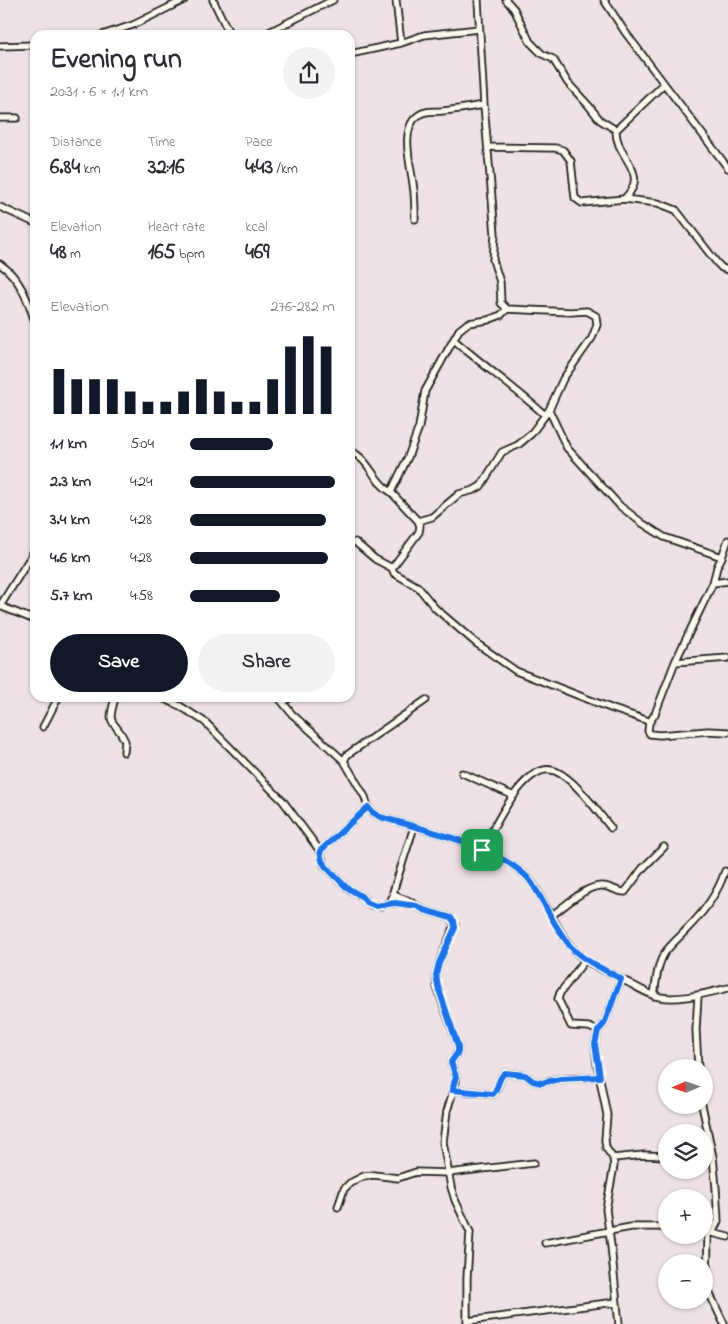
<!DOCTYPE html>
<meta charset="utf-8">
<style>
:root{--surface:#fff;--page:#f2f2f3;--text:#2b2b33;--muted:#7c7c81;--accent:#111827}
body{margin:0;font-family:"Indie Flower",sans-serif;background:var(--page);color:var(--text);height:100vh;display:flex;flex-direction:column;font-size:19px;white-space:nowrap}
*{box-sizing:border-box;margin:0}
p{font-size:16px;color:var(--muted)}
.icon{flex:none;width:28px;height:28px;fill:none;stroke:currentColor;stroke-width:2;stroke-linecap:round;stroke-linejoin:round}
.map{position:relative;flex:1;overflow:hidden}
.side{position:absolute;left:30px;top:30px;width:325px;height:672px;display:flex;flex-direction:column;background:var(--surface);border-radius:15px;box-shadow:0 1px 4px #0004}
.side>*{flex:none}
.needle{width:32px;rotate:268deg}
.fabs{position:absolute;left:658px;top:1059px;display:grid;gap:10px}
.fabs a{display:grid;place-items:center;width:55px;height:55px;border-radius:50%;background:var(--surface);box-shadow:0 1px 4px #0004;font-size:25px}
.pin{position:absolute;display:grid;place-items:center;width:42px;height:42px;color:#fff;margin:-21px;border-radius:10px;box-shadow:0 2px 8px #0006}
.round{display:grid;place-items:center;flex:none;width:52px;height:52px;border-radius:26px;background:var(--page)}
.overview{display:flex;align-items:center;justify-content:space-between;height:85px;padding:0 20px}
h1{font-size:28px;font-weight:700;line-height:38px}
.metrics{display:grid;grid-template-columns:repeat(3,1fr);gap:8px;height:85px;padding:5px 20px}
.metrics div{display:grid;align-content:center}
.metrics b{font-size:21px;font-weight:700}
.metrics small{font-size:14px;font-weight:400}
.metrics p{font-size:14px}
.chart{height:140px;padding:10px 20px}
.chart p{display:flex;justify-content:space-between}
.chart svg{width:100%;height:90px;margin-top:5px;stroke:var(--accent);stroke-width:6}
.action{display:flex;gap:10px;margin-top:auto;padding:10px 20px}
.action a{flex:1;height:58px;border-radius:30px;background:var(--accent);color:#fff;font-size:20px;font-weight:700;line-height:58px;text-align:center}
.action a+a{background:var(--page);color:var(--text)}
ul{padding:0 20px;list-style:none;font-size:16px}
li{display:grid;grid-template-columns:80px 60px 1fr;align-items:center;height:38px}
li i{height:12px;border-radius:6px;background:var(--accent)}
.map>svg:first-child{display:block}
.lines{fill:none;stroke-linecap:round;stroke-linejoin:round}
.minor-casing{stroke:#1c1c1c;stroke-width:9}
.minor{stroke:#fbf7ec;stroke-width:5.5}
.route-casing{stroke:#fff;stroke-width:10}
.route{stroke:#1a73e8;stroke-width:6}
</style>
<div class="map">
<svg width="728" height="1324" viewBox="0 0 728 1324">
<rect width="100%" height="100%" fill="#eee2e7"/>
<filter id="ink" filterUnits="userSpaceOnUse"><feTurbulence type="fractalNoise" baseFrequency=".02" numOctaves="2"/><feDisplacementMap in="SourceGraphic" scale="10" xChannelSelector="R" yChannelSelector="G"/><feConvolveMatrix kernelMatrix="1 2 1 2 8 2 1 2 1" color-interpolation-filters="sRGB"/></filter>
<g filter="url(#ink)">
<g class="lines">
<g class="minor-casing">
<path id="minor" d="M213 0 230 35
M396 0 401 43
M506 0 514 9 530 42 542 54 553 59 568 83 589 106 600 120 616 130
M604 0 625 32 728 168
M102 35 133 25 184 0
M263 35 333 0
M0 46 35 45
M350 54 401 43 424 35 479 29
M0 118H17
M488 147 555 148 563 150 571 161 575 198 582 203 624 199 658 203 676 210 717 263 722 268 728 270
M624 199C652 172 615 158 616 130L664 84
M0 207 35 223
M415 219C415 208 415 196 413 184 411 166 399 127 419 115 425 110 434 112 442 111 456 110 470 107 484 105
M0 264C20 278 28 300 35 322
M454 340C484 366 516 389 545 415
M549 410 567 448 620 506 642 523 664 537 722 557
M350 451C370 459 373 482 391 492
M418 521 432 517 459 494 474 490 481 486 502 452 518 445 531 434 549 410 563 379 592 338 597 325 596 316 587 311 571 312 507 309 501 303 500 282 493 260 495 234 484 105 478 0
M728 540 722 557 717 567 713 583 675 662 655 714 649 723 648 731 650 734 660 735 708 731 728 732
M355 542 375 559 392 568 394 573 418 587 435 608 476 643 516 671 613 709 646 720 649 723
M35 550 0 606 35 620
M392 568 419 532 420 526 418 521 391 492 408 457 419 427 425 391 459 330 468 323 488 320 501 315 507 309
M713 583 728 581
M675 662 728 658
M115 698C106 729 114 717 125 741L124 752
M162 698 180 706 205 722 271 789 283 801 320 851 324 865 346 887 361 896 366 902 371 905 381 906 390 902 394 894
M279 698 292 714 344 761 365 797 368 807 372 812 380 817C423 829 492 845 525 875 535 883 541 899 548 910 558 927 568 948 584 959 595 967 609 972 621 979L604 1024 598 1031 595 1044 597 1064 607 1115 605 1140 606 1148 613 1158 614 1166 606 1209 611 1246 619 1324
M283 703 289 698
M43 727 58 698
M344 761 347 755 426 700
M462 773 514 796
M414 827 393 892 398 897 407 900 424 910 451 918 455 924 439 963 436 975 437 987 458 1046V1052L451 1062 456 1077V1082L447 1111 443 1142 451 1187 455 1200 470 1232 467 1278V1324
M482 850C493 830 525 759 555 771 575 779 598 812 611 828
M320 851 368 807
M388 904 398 903 413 905
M551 916C564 907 586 885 602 886 610 886 617 892 625 892L643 868 664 847
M585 960 560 993 558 999 571 1026 589 1027 598 1031
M621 979C632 984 642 991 653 995 673 1003 708 993 728 988
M654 996C656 982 657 966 664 954 670 945 680 937 687 929 704 912 718 893 725 871
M698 1068 696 1030 698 996
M452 1090 493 1094C500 1088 498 1077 505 1073L525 1075 533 1081 541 1083 559 1079 600 1077
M702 1105 713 1157 716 1188 718 1221 712 1233
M613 1158 644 1155 666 1156
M338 1207 344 1189 350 1183 364 1176 374 1175 398 1178 416 1172 448 1173 534 1163
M704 1231 728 1237
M708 1232 707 1288 724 1324
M545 1243 631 1227H666
M467 1321 616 1302"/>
</g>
<use href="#minor" class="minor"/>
</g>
</g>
<g class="lines" filter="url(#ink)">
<g class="route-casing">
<path id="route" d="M368 807 372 812 380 817C423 829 492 845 525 875 532 881 537 892 542 900 550 916 559 932 570 946 583 961 604 969 621 979L604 1024 598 1031 595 1044 600 1077 560 1079 541 1083 533 1081 525 1075 505 1073C498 1077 499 1088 493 1094L452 1090 456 1077 451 1062 458 1052V1046L438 987 436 975 439 963 455 928 454 921 451 918 424 910 417 906 395 903 376 906 366 902 361 896 346 887 326 867 322 861 320 851Z"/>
</g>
<use href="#route" class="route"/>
</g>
</svg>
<div class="fabs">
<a><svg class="needle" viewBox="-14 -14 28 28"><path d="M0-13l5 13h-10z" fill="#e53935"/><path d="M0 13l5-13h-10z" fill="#7c7c81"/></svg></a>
<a><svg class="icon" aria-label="layers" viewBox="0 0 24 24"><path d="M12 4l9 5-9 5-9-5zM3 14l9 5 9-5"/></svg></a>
<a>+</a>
<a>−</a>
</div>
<div class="pin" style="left:482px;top:850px;background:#1e9e55"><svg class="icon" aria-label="arrive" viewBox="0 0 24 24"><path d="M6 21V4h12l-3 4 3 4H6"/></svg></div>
<section class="side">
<div class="overview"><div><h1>Evening run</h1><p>20:31 · 6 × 1.1 km</p></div><a class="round"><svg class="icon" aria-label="share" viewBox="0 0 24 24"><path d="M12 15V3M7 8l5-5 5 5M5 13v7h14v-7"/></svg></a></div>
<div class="metrics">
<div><p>Distance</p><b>6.84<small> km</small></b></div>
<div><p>Time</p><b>32:16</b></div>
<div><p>Pace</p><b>4:43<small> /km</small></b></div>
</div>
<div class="metrics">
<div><p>Elevation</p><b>48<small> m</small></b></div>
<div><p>Heart rate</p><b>165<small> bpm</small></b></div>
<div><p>kcal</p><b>469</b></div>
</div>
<div class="chart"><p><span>Elevation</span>276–282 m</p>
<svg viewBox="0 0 160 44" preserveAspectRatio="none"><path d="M5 44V22M15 44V27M25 44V27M35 44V27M45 44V33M55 44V38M65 44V38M75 44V33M85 44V27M95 44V33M105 44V38M115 44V38M125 44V27M135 44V11M145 44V6M155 44V11"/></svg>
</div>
<ul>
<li><b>1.1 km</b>5:04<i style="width:57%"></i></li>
<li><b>2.3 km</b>4:24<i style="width:100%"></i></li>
<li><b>3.4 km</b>4:28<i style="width:94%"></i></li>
<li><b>4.6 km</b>4:28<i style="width:95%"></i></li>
<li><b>5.7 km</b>4:58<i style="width:62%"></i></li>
</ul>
<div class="action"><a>Save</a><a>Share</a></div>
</section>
</div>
